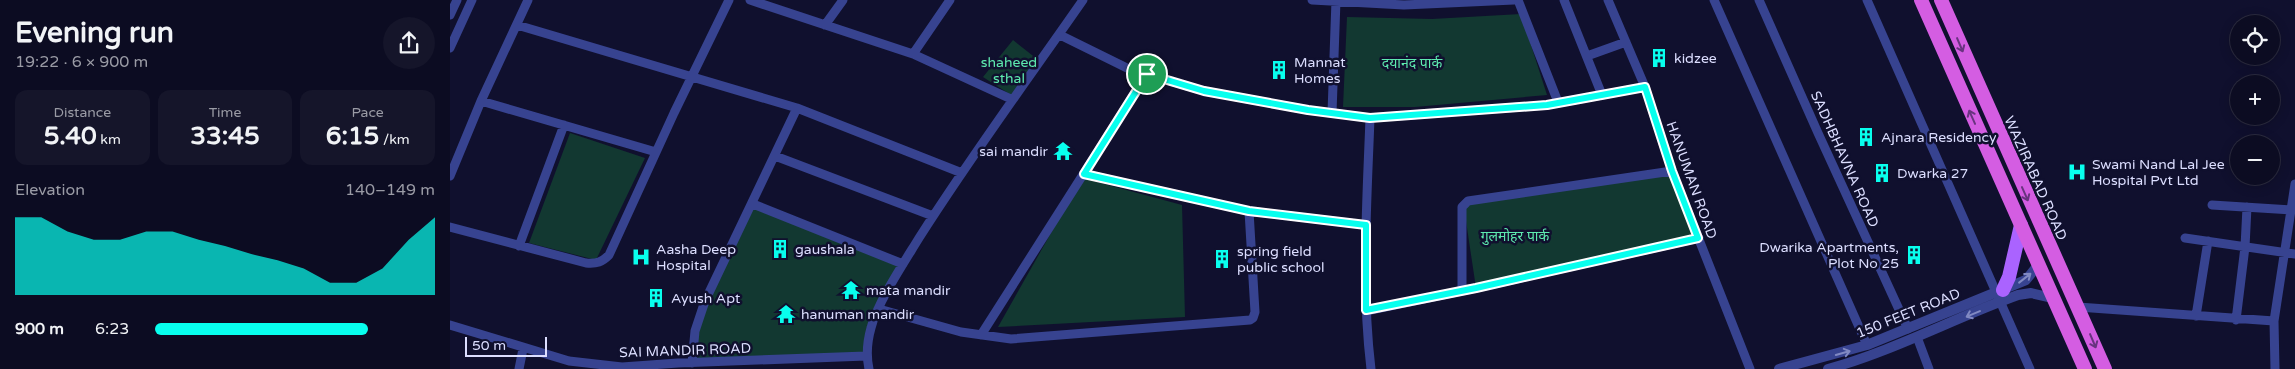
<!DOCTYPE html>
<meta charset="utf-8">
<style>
:root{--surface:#0c0c22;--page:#15152a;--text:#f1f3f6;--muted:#9a9ba5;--line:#2c2c40;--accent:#08ffee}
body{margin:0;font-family:"Varela Round","Noto Sans Devanagari",sans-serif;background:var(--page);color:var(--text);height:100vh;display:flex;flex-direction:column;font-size:19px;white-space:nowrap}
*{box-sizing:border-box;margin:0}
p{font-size:16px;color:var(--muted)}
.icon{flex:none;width:28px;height:28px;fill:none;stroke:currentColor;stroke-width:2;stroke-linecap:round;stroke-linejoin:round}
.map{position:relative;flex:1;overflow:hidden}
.details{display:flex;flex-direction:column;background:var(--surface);width:450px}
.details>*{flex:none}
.controls{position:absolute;left:1780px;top:15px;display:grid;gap:10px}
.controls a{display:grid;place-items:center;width:50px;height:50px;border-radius:50%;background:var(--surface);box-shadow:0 2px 12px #0003,0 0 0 1px var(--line);font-size:25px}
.scale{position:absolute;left:15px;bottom:12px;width:82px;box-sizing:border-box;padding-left:5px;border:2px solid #dcdeff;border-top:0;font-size:14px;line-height:18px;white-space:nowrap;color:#dcdeff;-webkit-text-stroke:4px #10102e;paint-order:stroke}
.pin{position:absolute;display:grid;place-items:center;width:42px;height:42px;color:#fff;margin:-21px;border:2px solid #fff;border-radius:50%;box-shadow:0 1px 5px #0007}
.round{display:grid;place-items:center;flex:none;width:52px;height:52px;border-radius:26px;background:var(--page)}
.summary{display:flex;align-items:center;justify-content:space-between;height:85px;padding:0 15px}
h1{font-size:28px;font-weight:800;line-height:38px}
.stats{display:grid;grid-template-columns:repeat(3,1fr);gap:8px;height:85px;padding:5px 15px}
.stats div{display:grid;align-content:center;border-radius:12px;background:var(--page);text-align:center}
.stats b{font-size:25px;font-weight:800}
.stats small{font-size:14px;font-weight:400}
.stats p{font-size:14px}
.chart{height:140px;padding:10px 15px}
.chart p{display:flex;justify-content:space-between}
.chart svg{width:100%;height:90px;margin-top:5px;fill:var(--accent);opacity:.7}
ul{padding:0 15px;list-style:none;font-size:16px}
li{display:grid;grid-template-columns:80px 60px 1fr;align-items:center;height:38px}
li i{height:12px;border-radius:6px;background:var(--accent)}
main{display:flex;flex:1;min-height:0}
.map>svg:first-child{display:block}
.green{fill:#123831}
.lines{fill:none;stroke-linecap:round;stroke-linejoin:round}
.minor{stroke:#374390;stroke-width:9}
.tertiary{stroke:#374390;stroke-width:10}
.primary{stroke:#aa63ff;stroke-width:14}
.trunk{stroke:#d45de2;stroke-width:14}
.oneway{stroke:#68337f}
.oneway2{stroke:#8189c2}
.route-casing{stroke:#fff;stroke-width:10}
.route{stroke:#08ffee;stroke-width:6}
.labels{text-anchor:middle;stroke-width:5;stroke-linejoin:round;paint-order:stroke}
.poi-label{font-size:14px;fill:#dcdeff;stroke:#10102e;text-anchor:start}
.park-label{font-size:14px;fill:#5eeaaf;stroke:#10102e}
.street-label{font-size:14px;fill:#dcdeff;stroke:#10102e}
</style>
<main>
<section class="details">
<div class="summary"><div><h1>Evening run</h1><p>19:22 · 6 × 900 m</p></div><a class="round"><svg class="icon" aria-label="share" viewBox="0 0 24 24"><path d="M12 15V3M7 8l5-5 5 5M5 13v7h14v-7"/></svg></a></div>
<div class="stats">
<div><p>Distance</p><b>5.40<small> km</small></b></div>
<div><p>Time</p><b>33:45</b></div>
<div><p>Pace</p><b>6:15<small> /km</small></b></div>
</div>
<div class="chart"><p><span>Elevation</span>140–149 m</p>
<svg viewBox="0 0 160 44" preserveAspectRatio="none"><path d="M0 44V6L10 6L20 13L30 17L40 17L50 13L60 13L70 17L80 20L90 24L100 27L110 31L120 38L130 38L140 31L150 17L160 6V44z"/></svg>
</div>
<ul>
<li><b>900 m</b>6:23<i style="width:76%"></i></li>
</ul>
</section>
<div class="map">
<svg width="1845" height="369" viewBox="0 0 1845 369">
<rect width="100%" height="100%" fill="#10102e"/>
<path class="green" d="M1071 14 1097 95 965 107H893L897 17 982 19Z
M563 40 587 59 561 95 533 77Z
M120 133 195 158 146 260 79 243Z
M1222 171 1249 238 1026 288 1013 201Z
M632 178 732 205 735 317 548 327Z
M303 204 453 264 434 300 416 356 242 363 245 331Z"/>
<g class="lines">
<path class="minor" d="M300 0 463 54 561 99
M862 0 954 5 1064 0
M1068 0 1108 102
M1114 0 1152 95
M1158 0 1195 87 1222 171 1300 369
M1264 0 1417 345
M1309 0 1368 133 1458 329
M1417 0 1580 369
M0 15 7 0
M67 25 347 108 512 173
M375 25 393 0
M610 35 679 69 754 91 858 110 920 118 1097 105 1195 87
M0 48 22 0
M463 54 500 0
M1137 56 1176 42
M31 101 206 152
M882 113 886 0
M920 118C917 201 911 286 921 369
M325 156 483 216
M634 174 799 211 916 225
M0 176 31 101 78 0
M303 204 453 264
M1762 205 1841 210
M0 227 136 263C147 264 152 262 159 255L224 113 279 0
M1735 238 1845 254
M69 246 114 125
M1012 290V207L1018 201 1222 171
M1628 307 1824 321
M429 309 511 332 561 339 800 320 803 318 805 312 799 211
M916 311 1026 288 1249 238
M1746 316 1758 241
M1786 320 1795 247 1797 207
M0 325 119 361 172 367 228 363 416 356
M531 335 697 74
M1467 337 1479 369
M242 363 245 331 255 301 347 108
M69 369 73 349
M419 369C416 355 417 342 421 328 427 303 455 261 469 238 521 156 578 79 633 0
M1825 369 1824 321 1845 184"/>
<path class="tertiary" d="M1329 369 1417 345 1576 280 1588 265
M1378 369C1443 351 1504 318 1568 295L1581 293 1602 298"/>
<path class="primary" d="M1553 290 1559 277 1571 225"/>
<path class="trunk" d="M1471 0 1635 369
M1491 0 1655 369"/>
</g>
<defs><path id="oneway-shaft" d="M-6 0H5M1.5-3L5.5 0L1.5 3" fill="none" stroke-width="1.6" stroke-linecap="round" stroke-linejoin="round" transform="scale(1.25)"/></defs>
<g class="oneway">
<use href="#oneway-shaft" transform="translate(1510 45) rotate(67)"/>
<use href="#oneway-shaft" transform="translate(1522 117) rotate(-114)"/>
<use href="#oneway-shaft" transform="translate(1575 194) rotate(66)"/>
<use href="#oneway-shaft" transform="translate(1643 341) rotate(67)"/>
</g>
<g class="oneway2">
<use href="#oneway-shaft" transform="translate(1575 278) rotate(-38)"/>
<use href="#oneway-shaft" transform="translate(1523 314) rotate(157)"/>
<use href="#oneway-shaft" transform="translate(1393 353) rotate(-16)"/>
</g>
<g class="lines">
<g class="route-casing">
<path id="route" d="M697 74 754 91 858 110 920 118 1097 105 1195 87 1222 171 1248 238 1026 288 916 310V225L799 211 634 174Z"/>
</g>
<use href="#route" class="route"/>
</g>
<defs>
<g id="building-bare" transform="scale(1.5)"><path d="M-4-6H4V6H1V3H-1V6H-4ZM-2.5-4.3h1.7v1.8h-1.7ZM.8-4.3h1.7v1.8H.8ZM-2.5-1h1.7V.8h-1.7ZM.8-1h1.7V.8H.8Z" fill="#08ffee" stroke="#10102e" stroke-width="2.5" paint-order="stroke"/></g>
<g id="temple-bare" transform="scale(1.5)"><path d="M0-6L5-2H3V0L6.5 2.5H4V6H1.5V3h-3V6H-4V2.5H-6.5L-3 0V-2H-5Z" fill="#08ffee" stroke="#10102e" stroke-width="2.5" paint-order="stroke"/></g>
<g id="hospital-bare" transform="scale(1.5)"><path d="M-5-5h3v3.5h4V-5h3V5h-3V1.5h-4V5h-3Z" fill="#08ffee" stroke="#10102e" stroke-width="2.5" paint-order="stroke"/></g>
</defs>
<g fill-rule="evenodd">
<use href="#building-bare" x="1209" y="58"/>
<use href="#building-bare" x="829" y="70"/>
<use href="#building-bare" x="1416" y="137"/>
<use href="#temple-bare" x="613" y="151"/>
<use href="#hospital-bare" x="1627" y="172"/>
<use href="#building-bare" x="1432" y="173"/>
<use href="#building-bare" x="330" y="249"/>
<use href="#building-bare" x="1464" y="255"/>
<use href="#hospital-bare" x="191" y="257"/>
<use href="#building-bare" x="772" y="259"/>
<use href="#temple-bare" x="401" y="290"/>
<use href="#building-bare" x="206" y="298"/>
<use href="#temple-bare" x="336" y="314"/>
</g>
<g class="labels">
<g class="poi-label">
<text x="1224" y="63">kidzee</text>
<text x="844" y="67">Mannat<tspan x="844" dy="16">Homes</tspan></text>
<text x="1431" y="142">Ajnara Residency</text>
<text x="598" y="156" text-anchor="end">sai mandir</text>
<text x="1642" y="169">Swami Nand Lal Jee<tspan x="1642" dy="16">Hospital Pvt Ltd</tspan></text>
<text x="1447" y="178">Dwarka 27</text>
<text x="1449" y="252" text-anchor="end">Dwarika Apartments,<tspan x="1449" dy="16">Plot No 25</tspan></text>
<text x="206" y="254">Aasha Deep<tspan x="206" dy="16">Hospital</tspan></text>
<text x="345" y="254">gaushala</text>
<text x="787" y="256">spring field<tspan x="787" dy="16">public school</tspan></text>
<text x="416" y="295">mata mandir</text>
<text x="221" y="303">Ayush Apt</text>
<text x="351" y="319">hanuman mandir</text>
</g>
<g class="park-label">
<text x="559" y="67">shaheed<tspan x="559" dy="16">sthal</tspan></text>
<text x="962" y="68">दयानंद पार्क</text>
<text x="1065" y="241">गुलमोहर पार्क</text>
</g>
<g class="street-label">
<text transform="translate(1395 159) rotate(66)" y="5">SADHBHAVNA ROAD</text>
<text transform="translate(1586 178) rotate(66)" y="5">WAZIRABAD ROAD</text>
<text transform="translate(1242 180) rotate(70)" y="5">HANUMAN ROAD</text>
<text transform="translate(1458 313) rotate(-22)" y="5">150 FEET ROAD</text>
<text transform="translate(235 350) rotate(-2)" y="5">SAI MANDIR ROAD</text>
</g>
</g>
</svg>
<div class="controls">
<a><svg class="icon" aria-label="locate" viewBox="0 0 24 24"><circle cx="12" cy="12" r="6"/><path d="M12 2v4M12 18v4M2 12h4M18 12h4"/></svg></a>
<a>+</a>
<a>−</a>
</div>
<div class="scale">50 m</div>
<div class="pin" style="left:697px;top:74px;background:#1e9e55"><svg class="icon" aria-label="arrive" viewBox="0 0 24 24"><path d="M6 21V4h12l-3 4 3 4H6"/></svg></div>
</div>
</main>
